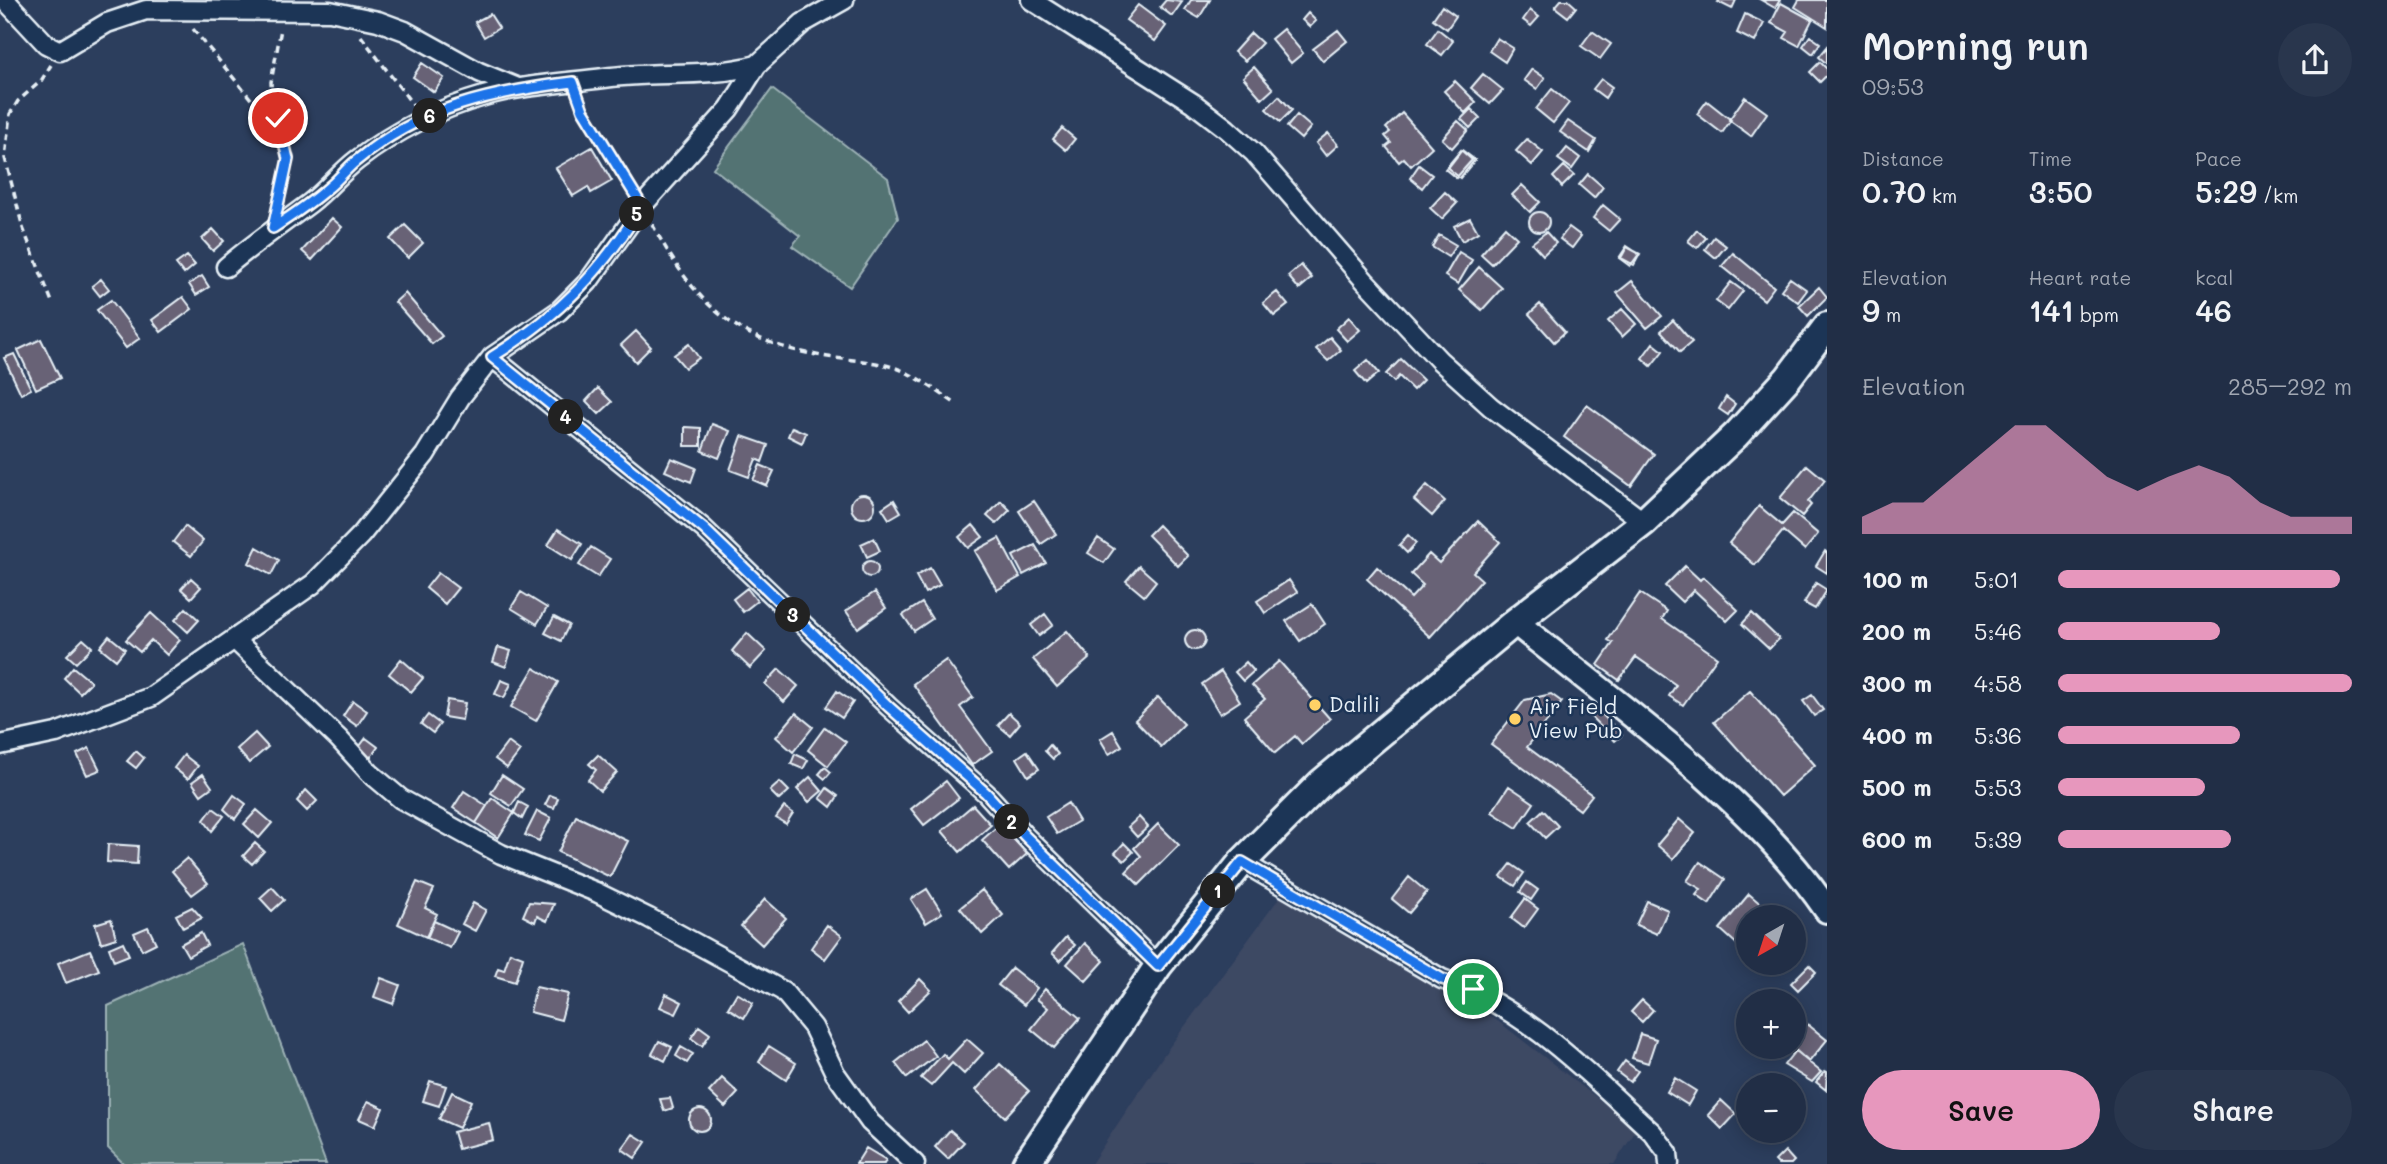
<!DOCTYPE html>
<meta charset="utf-8">
<style>
:root{--surface:#212e46;--page:#29364d;--text:#f1f3f6;--muted:#a2a8b3;--line:#3e4a5f;--accent:#e797bd}
body{margin:0;font-family:Mali,sans-serif;background:var(--page);color:var(--text);height:100vh;display:flex;flex-direction:column;font-size:26px;white-space:nowrap}
*{box-sizing:border-box;margin:0}
p{font-size:23px;color:var(--muted)}
.icon{flex:none;width:38px;height:38px;fill:none;stroke:currentColor;stroke-width:2;stroke-linecap:round;stroke-linejoin:round}
.map{position:relative;flex:1;overflow:hidden}
.sheet{display:flex;flex-direction:column;background:var(--surface);width:560px}
.sheet>*{flex:none}
.needle{width:46px;rotate:219deg}
.buttons{position:absolute;left:1736px;top:905px;display:grid;gap:14px}
.buttons a{display:grid;place-items:center;width:70px;height:70px;border-radius:50%;background:var(--surface);box-shadow:0 4px 18px #0003,0 0 0 2px var(--line);font-size:35px}
.pin{position:absolute;display:grid;place-items:center;width:60px;height:60px;color:#fff;margin:-30px;border:4px solid #fff;border-radius:50%;box-shadow:0 2px 7px #0007}
.km{position:absolute;width:35px;height:35px;margin:-18px;border-radius:50%;background:#222;color:#fff;font-size:19px;line-height:35px;text-align:center}
.round{display:grid;place-items:center;flex:none;width:74px;height:74px;border-radius:37px;background:var(--page)}
.overview{display:flex;align-items:center;justify-content:space-between;height:119px;padding:0 35px}
h1{font-size:38px;font-weight:600;line-height:52px}
.metrics{display:grid;grid-template-columns:repeat(3,1fr);gap:10px;height:119px;padding:7px 35px}
.metrics div{display:grid;align-content:center}
.metrics b{font-size:30px;font-weight:600}
.metrics small{font-size:19px;font-weight:400}
.metrics p{font-size:19px}
.chart{height:196px;padding:14px 35px}
.chart p{display:flex;justify-content:space-between}
.chart svg{width:100%;height:126px;margin-top:7px;fill:var(--accent);opacity:.7}
.cta{display:flex;gap:14px;margin-top:auto;padding:14px 35px}
.cta a{flex:1;height:80px;border-radius:42px;background:var(--accent);color:#111;font-size:28px;font-weight:600;line-height:80px;text-align:center}
.cta a+a{background:var(--page);color:var(--text)}
ul{padding:0 35px;list-style:none;font-size:23px}
li{display:grid;grid-template-columns:112px 84px 1fr;align-items:center;height:52px}
li i{height:18px;border-radius:9px;background:var(--accent)}
main{display:flex;flex:1;min-height:0}
.map>svg:first-child{display:block}
.built{fill:#3e4964}
.green{fill:#527373;stroke:#9db2b6;stroke-width:2}
.building{fill:#676276;stroke:#e8f1f8;stroke-width:2}
.lines{fill:none;stroke-linecap:round;stroke-linejoin:round}
.street-casing{stroke:#e8f1f8;stroke-width:23}
.secondary-casing{stroke:#e8f1f8;stroke-width:30}
.primary-casing{stroke:#e8f1f8;stroke-width:32}
.path{stroke:#e8f1f8;stroke-width:3.5;stroke-dasharray:7 5;stroke-linecap:butt}
.street{stroke:#1d3557;stroke-width:18}
.secondary{stroke:#1d3557;stroke-width:24}
.primary{stroke:#1d3557;stroke-width:26}
.route-casing{stroke:#fff;stroke-width:14}
.route{stroke:#1a73e8;stroke-width:9}
.poi-dot{fill:#ffd166;stroke:#1d3557;stroke-width:2.5}
.labels{text-anchor:middle;stroke-width:5;stroke-linejoin:round;paint-order:stroke}
.poi-label{font-size:21px;fill:#e8f1f8;stroke:#1d3557;text-anchor:start}
</style>
<main>
<div class="map">
<svg width="1827" height="1164" viewBox="0 0 1827 1164">
<rect width="100%" height="100%" fill="#2c3e5d"/>
<filter id="ink" filterUnits="userSpaceOnUse"><feTurbulence type="fractalNoise" baseFrequency=".0143" numOctaves="2"/><feDisplacementMap in="SourceGraphic" scale="14" xChannelSelector="R" yChannelSelector="G"/><feConvolveMatrix kernelMatrix="1 2 1 2 8 2 1 2 1" color-interpolation-filters="sRGB"/></filter>
<g filter="url(#ink)">
<path class="built" d="M1285 890 1391 951 1499 1022 1637 1129 1614 1164H1091L1165 1053Z"/>
<path class="green" d="M772 89 888 178 898 218 850 287 792 246 800 236 713 168Z
M243 944 326 1164H124L108 1148V1006Z"/>
<path class="building" d="M1166 0 1182 2 1172 16 1160 7Z
M1191 0H1210L1199 18 1185 10Z
M1561 0H1568L1576 7 1568 17 1555 7Z
M1720 0H1736L1732 9 1718 2Z
M1761 0H1780L1775 8Z
M1799 0H1827V27L1795 7Z
M1781 3 1812 20 1799 46 1784 38 1788 32 1771 23Z
M1138 5 1166 26 1155 41 1126 20Z
M1442 6 1456 16 1447 29 1433 19Z
M1530 10 1539 17 1531 26 1523 20Z
M1308 13 1316 21 1310 27 1302 20Z
M490 14 499 28 484 37 475 22Z
M1745 14 1764 23 1755 42 1737 33Z
M1283 29 1303 53 1291 63 1271 39Z
M1438 29 1453 41 1442 55 1427 44Z
M1338 30 1347 41 1323 61 1313 49Z
M1592 31 1611 44 1600 59 1581 46Z
M1251 33 1262 43 1245 61 1234 52Z
M1810 36 1820 43 1813 54 1803 46Z
M1497 38 1513 48 1505 62 1489 51Z
M1827 47V64L1819 57Z
M1820 62 1827 69V75L1820 82 1810 72Z
M422 63 444 78 434 92 413 77Z
M1254 67 1273 89 1262 99 1243 77Z
M1532 69 1545 78 1537 89 1524 80Z
M1483 74 1503 90 1490 104 1471 88Z
M1601 79 1612 87 1605 98 1593 89Z
M1455 81 1476 102 1465 113 1444 91Z
M1552 89 1569 103 1553 123 1536 109Z
M1279 96 1292 110 1280 122 1266 109Z
M1745 97 1767 113 1751 136 1729 120Z
M1707 101 1731 120 1722 133 1697 114Z
M1471 109 1480 118 1470 128 1461 119Z
M1402 113 1432 147 1411 166 1404 158 1399 162 1386 147 1391 143 1385 136 1390 132 1386 128Z
M1297 115 1311 127 1301 139 1287 127Z
M1458 121 1468 130 1452 148 1442 139Z
M1568 121 1596 140 1589 152 1560 132Z
M1062 128 1075 139 1066 150 1053 139Z
M1328 133 1338 145 1326 156 1316 143Z
M1527 139 1543 152 1532 165 1516 151Z
M592 147 612 181 591 193 588 187 573 196 556 168Z
M1567 148 1580 158 1572 169 1558 159Z
M1461 150 1472 160 1456 178 1445 169Z
M1462 150 1475 160 1460 178 1448 168Z
M1419 165 1432 175 1422 188 1410 178Z
M1564 166 1574 175 1562 187 1553 177Z
M1588 174 1603 187 1594 198 1579 185Z
M1522 185 1540 202 1530 212 1512 195Z
M1445 192 1457 203 1442 219 1430 208Z
M1603 205 1620 219 1609 231 1593 218Z
M1529 222a10 10 0 1 1 20 0a10 10 0 1 1-20 0Z
M332 218 342 227 312 260 302 251Z
M1470 218 1478 232 1462 241 1454 226Z
M405 225 423 243 408 258 390 239Z
M1505 227 1517 238 1492 264 1481 254Z
M1569 227 1581 236 1572 248 1560 239Z
M213 229 224 241 213 251 202 239Z
M1697 230 1706 238 1697 248 1688 241Z
M1546 232 1556 243 1543 255 1532 243Z
M1439 235 1456 245 1448 257 1432 247Z
M1714 237 1726 246 1716 258 1705 249Z
M1627 246 1639 254 1630 266 1619 258Z
M1627 247 1640 254 1634 265 1621 258Z
M1459 252 1472 260 1458 284 1445 276Z
M1733 253 1774 287 1764 300 1722 266Z
M187 256 195 265 184 274 176 264Z
M1301 265 1312 278 1299 289 1288 276Z
M1479 267 1502 288 1482 310 1459 290Z
M202 276 209 287 196 295 189 284Z
M1790 278 1807 290 1798 302 1781 290Z
M101 279 109 289 100 296 92 286Z
M1632 281 1662 316 1647 328 1617 293Z
M1731 282 1743 291 1728 310 1716 301Z
M1819 287 1827 297 1808 316 1799 306Z
M1277 292 1288 305 1274 316 1263 303Z
M405 293 442 336 432 344 395 302Z
M183 297 192 309 161 332 152 320Z
M111 300 140 338 126 348 97 310Z
M1540 304 1565 332 1554 342 1529 314Z
M1622 309 1636 324 1622 337 1608 321Z
M1349 317 1360 330 1347 341 1336 329Z
M1673 320 1692 342 1680 352 1661 331Z
M636 331 651 347 636 362 621 345Z
M1330 337 1341 350 1328 361 1316 349Z
M41 339 60 378 36 389 18 350Z
M1653 343 1663 351 1651 366 1642 358Z
M689 344 699 358 685 368 674 355Z
M14 354 31 389 21 394 4 358Z
M1401 359 1423 380 1413 390 1399 376 1394 382 1386 374Z
M1368 360 1379 373 1366 384 1355 371Z
M598 388 612 402 599 414 586 401Z
M1726 397 1735 404 1728 415 1719 409Z
M1587 405 1654 454 1631 486 1564 437Z
M712 424 730 431 719 458 702 451Z
M685 427 701 428V446H685Z
M792 427 806 433 802 443 788 436Z
M742 436 768 445 762 462 756 459 749 477 730 470Z
M671 458 696 468 691 482 665 471Z
M760 465 774 471 767 486 753 480Z
M1807 465 1825 480 1808 502 1811 505 1802 516 1780 498Z
M1427 485 1445 501 1432 516 1414 500Z
M851 506a12 12 0 1 1 24 0a12 12 0 1 1-24 0Z
M894 500 901 512 889 519 882 508Z
M1001 501 1010 510 996 524 987 516Z
M1034 501 1056 534 1041 544 1019 511Z
M1759 506 1782 525 1793 513 1818 534 1805 550 1783 531 1755 565 1729 543Z
M1478 521 1500 542 1473 572 1482 580 1430 637 1367 579 1377 567 1411 598 1423 585 1411 574 1429 554 1439 563Z
M973 525 983 537 968 548 959 537Z
M1158 525 1188 556 1178 566 1148 535Z
M185 526 203 541 191 556 173 542Z
M558 529 582 544 572 560 548 545Z
M1408 535 1416 543 1407 553 1399 545Z
M874 538 880 551 867 557 861 544Z
M999 538 1020 577 997 590 975 551Z
M1098 538 1114 549 1104 563 1088 553Z
M1035 545 1046 563 1023 575 1013 556Z
M257 547 279 560 271 575 249 563Z
M591 547 610 559 598 577 579 565Z
M1825 551 1827 553V573L1816 566Z
M862 569a8 8 0 1 1 16 0a8 8 0 1 1-16 0Z
M1139 566 1156 581 1144 596 1126 581Z
M1685 566 1700 580 1703 577 1738 610 1727 621 1694 590 1682 602 1665 586Z
M930 568 940 585 925 593 916 576Z
M438 573 458 588 445 604 426 588Z
M191 578 201 587 191 598 181 589Z
M1289 580 1297 592 1265 613 1257 601Z
M1816 583 1827 590 1815 609 1804 603Z
M747 588 757 601 743 612 733 599Z
M521 592 547 608 537 624 511 608Z
M875 592 886 608 858 628 846 611Z
M1640 593 1667 611 1662 619 1717 657 1683 705 1669 696 1676 685 1636 657 1619 680 1598 665 1613 643 1608 640Z
M922 603 932 619 914 631 903 615Z
M1312 604 1325 624 1300 641 1286 621Z
M186 608 199 620 188 632 175 620Z
M151 613 180 640 167 655 151 640 140 652 126 640Z
M1752 613 1779 639 1769 649 1742 624Z
M1045 614 1053 625 1039 636 1031 625Z
M554 617 569 625 561 641 545 633Z
M1185 640a10 10 0 1 1 20 0a10 10 0 1 1-20 0Z
M1067 631 1090 658 1057 687 1033 659Z
M747 633 766 651 750 668 732 651Z
M109 636 125 649 116 660 100 647Z
M83 639 92 647 76 663 67 655Z
M498 647 511 651 506 667 493 662Z
M401 659 423 678 411 692 389 674Z
M946 660 973 697 960 707 992 751 972 765 913 684Z
M1279 661 1330 719 1302 744 1295 736 1275 753 1244 717 1265 699 1252 685Z
M1246 662 1254 671 1243 681 1235 672Z
M73 667 91 682 80 693 64 678Z
M534 668 558 682 536 721 511 707Z
M779 669 798 686 784 702 765 684Z
M1221 671 1240 701 1220 714 1202 684Z
M501 680 511 684 504 698 495 694Z
M837 691 853 702 842 718 826 707Z
M1750 691 1815 765 1780 796 1714 722Z
M1551 694 1562 702 1527 747 1592 795 1580 810 1491 744 1525 700Z
M1812 695 1823 710 1814 716 1803 701Z
M1158 697 1184 724 1161 747 1135 720Z
M447 700 465 703 462 720 444 717Z
M353 701 367 711 357 726 343 716Z
M1598 710 1622 735 1615 741 1591 717Z
M796 713 813 727 793 752 776 737Z
M1009 713 1020 723 1010 735 998 725Z
M428 715 440 724 433 733 421 724Z
M825 727 846 742 828 766 808 750Z
M1113 731 1122 746 1109 754 1100 739Z
M255 733 268 747 249 763 237 749Z
M366 738 378 747 369 759 357 750Z
M508 742 520 751 507 768 495 759Z
M1050 745 1058 754 1053 759 1045 751Z
M89 748 100 770 87 775 77 754Z
M136 751 144 758 136 768 127 761Z
M1027 751 1039 769 1028 776 1017 758Z
M795 754 808 760 803 769 791 764Z
M184 755 198 766 188 779 174 768Z
M598 755 617 772 600 791 588 780 596 770 589 764Z
M825 767 831 772 825 779 819 774Z
M203 774 212 787 201 795 192 782Z
M502 775 523 789 511 806 491 793Z
M810 777 822 791 809 802 797 789Z
M946 781 959 798 924 825 911 809Z
M780 782 789 791 779 800 770 791Z
M1509 786 1534 803 1517 828 1492 812Z
M827 788 838 796 831 807 820 798Z
M306 790 317 801 307 811 297 801Z
M464 791 487 806 476 823 453 808Z
M234 795 246 804 235 819 224 809Z
M550 795 558 798 554 808 545 805Z
M492 798 514 813 498 838 476 823Z
M519 802 528 807 522 819 514 813Z
M1068 803 1079 821 1057 834 1046 817Z
M973 805 991 825 960 852 942 831Z
M784 807 793 813 786 824 776 818Z
M213 808 224 816 212 831 204 820Z
M257 810 272 823 259 838 244 824Z
M1543 810 1558 826 1545 838 1530 822Z
M537 811 551 818 539 841 525 835Z
M576 816 628 841 610 877 558 852Z
M1139 817 1148 827 1137 837 1128 827Z
M1679 819 1695 833 1673 859 1657 845Z
M1000 824 1027 854 1009 870 982 840Z
M1158 824 1179 845 1139 885 1126 872 1141 856 1134 848Z
M255 843 264 851 252 864 243 856Z
M1124 843 1133 852 1124 861 1115 853Z
M108 844 138 846 137 864 107 862Z
M187 858 208 883 192 895 172 871Z
M1700 862 1725 879 1709 904 1696 895 1701 889 1687 881Z
M1511 864 1524 873 1515 886 1501 877Z
M1409 877 1427 892 1409 913 1392 899Z
M417 882 434 889 425 908 437 914 426 937 398 924Z
M1527 882 1538 890 1531 900 1520 892Z
M272 887 284 900 272 911 260 898Z
M927 889 942 913 926 923 911 899Z
M982 890 1003 915 982 934 960 908Z
M1749 894 1770 912 1765 917H1748V937L1740 947 1720 929Z
M765 899 786 918 762 945 741 926Z
M1525 899 1538 909 1524 928 1511 918Z
M1647 901 1668 910 1657 934 1636 925Z
M529 902 554 904 547 921 537 916 535 922 523 916Z
M473 903 486 910 475 931 462 924Z
M192 907 202 918 183 928 176 915Z
M111 919 116 938 101 943 95 924Z
M434 921 458 932 450 948 427 938Z
M827 925 842 936 825 959 811 948Z
M148 927 156 943 142 950 134 933Z
M201 933 207 945 188 956 181 944Z
M1066 937 1075 945 1060 961 1052 953Z
M123 942 129 955 114 961 109 948Z
M1085 943 1104 961 1086 981 1067 964Z
M90 950 99 970 66 983 58 963Z
M510 952 523 957 515 982 495 976 498 968 504 970Z
M1809 965 1816 972 1798 990 1791 983Z
M1012 968 1037 988 1024 1005 998 985Z
M381 978 400 985 393 1004 374 997Z
M920 979 931 990 908 1012 898 1001Z
M536 987 568 994 561 1020 530 1012Z
M1045 989 1080 1018 1054 1048 1031 1029 1048 1008 1037 999Z
M1756 996a6 6 0 1 1 12 0a6 6 0 1 1-12 0Z
M737 993 753 1003 744 1018 728 1008Z
M666 994 682 1002 676 1014 660 1007Z
M1642 1000 1653 1010 1642 1022 1631 1012Z
M1796 1015 1827 1040 1809 1062 1791 1046H1794Z
M699 1026 710 1034 702 1046 691 1038Z
M1640 1034 1656 1039 1648 1063 1632 1058Z
M967 1039 983 1053 964 1074 952 1063 931 1086 921 1078 943 1054 948 1059Z
M924 1040 936 1056 907 1078 895 1063Z
M659 1041 672 1047 665 1061 652 1054Z
M769 1046 796 1063 786 1080 759 1062Z
M681 1047 693 1054 687 1063 676 1056Z
M1795 1051 1821 1072 1812 1082 1784 1065Z
M1625 1061 1638 1071 1630 1082 1617 1072Z
M1000 1064 1029 1091 1005 1117 976 1090Z
M1825 1071 1827 1072 1826 1090 1816 1082Z
M722 1078 738 1093 725 1107 709 1092Z
M1675 1078 1696 1091 1688 1105 1667 1092Z
M430 1081 446 1086 439 1106 423 1101Z
M452 1092 471 1101 459 1128 439 1119Z
M670 1098 673 1108 664 1111 660 1099Z
M1721 1100 1736 1114 1722 1129 1708 1115Z
M368 1101 383 1108 375 1126 359 1119Z
M689 1120a11 11 0 1 1 22 0a11 11 0 1 1-22 0Z
M489 1123 493 1140 458 1149 453 1132Z
M950 1130 964 1142 948 1159 935 1147Z
M1766 1130H1791L1780 1143Z
M633 1134 646 1142 635 1158 622 1149Z
M866 1148 886 1160 884 1164H856Z
M1785 1151 1794 1161 1791 1164H1778L1775 1161Z"/>
<g class="lines">
<g class="street-casing">
<path id="street" d="M5 0 46 44 60 51 107 23 146 10 330 11 378 21 405 31 479 72 518 88
M1031 0 1193 103 1227 129 1254 153 1365 281 1439 360 1491 407 1644 522
M226 267C253 244 282 224 310 203 327 190 340 173 357 160 395 131 438 109 484 96 522 85 565 83 604 78 655 71 708 78 757 65
M492 357 559 311 588 282 642 206 729 109 757 65 803 23 844 0
M234 639 339 739 370 773 401 799 501 854 596 892 649 918 783 991 813 1027 835 1073 870 1122 915 1164
M0 745 56 733 151 697 313 584 361 535 425 455 460 398 492 357 704 529 889 707 986 793 1025 836 1158 966
M1242 862 1442 979C1525 1007 1589 1074 1652 1132L1668 1153 1669 1164"/>
</g>
<g class="secondary-casing">
<path id="secondary" d="M1515 622C1620 707 1751 798 1827 910"/>
</g>
<g class="primary-casing">
<path id="primary" d="M1026 1164 1158 966 1242 862 1321 783 1515 622 1644 522 1736 435 1788 378 1827 326"/>
</g>
<path class="path" d="M193 29 284 139
M361 36 413 105
M51 65 41 81 18 101 10 114 5 158 23 228 52 302
M580 100 612 158 634 189
M280 203 288 159 285 140 272 104 271 82 281 29
M652 224C695 302 730 340 822 356 850 361 880 360 906 372 923 381 940 393 956 404"/>
<use href="#street" class="street"/>
<use href="#secondary" class="secondary"/>
<use href="#primary" class="primary"/>
</g>
</g>
<g class="lines" filter="url(#ink)">
<g class="route-casing">
<path id="route" d="M278 118 288 159 273 228C293 215 312 202 329 187 339 179 346 169 356 161 421 107 492 92 573 82L583 110 642 206C600 273 560 315 492 357L704 529 889 707 986 793 1025 836 1158 966 1242 862 1442 979 1473 989"/>
</g>
<use href="#route" class="route"/>
</g>
<g class="poi-dot">
<circle cx="1315" cy="705" r="7"/>
<circle cx="1515" cy="719" r="7"/>
</g>
<g class="labels">
<g class="poi-label">
<text x="1329" y="712">Dalili</text>
<text x="1529" y="714">Air Field<tspan x="1529" dy="24">View Pub</tspan></text>
</g>
</g>
</svg>
<div class="buttons">
<a><svg class="needle" viewBox="-14 -14 28 28"><path d="M0-13l5 13h-10z" fill="#e53935"/><path d="M0 13l5-13h-10z" fill="#a2a8b3"/></svg></a>
<a>+</a>
<a>−</a>
</div>
<div class="pin" style="left:1473px;top:989px;background:#1e9e55"><svg class="icon" aria-label="arrive" viewBox="0 0 24 24"><path d="M6 21V4h12l-3 4 3 4H6"/></svg></div>
<div class="pin" style="left:278px;top:118px;background:#d93025"><svg class="icon" aria-label="check" viewBox="0 0 24 24"><path d="M5 12l5 5 9-10"/></svg></div>
<b class="km" style="left:1218px;top:891px">1</b>
<b class="km" style="left:1012px;top:822px">2</b>
<b class="km" style="left:793px;top:615px">3</b>
<b class="km" style="left:566px;top:417px">4</b>
<b class="km" style="left:637px;top:214px">5</b>
<b class="km" style="left:430px;top:116px">6</b>
</div>
<section class="sheet">
<div class="overview"><div><h1>Morning run</h1><p>09:53</p></div><a class="round"><svg class="icon" aria-label="share" viewBox="0 0 24 24"><path d="M12 15V3M7 8l5-5 5 5M5 13v7h14v-7"/></svg></a></div>
<div class="metrics">
<div><p>Distance</p><b>0.70<small> km</small></b></div>
<div><p>Time</p><b>3:50</b></div>
<div><p>Pace</p><b>5:29<small> /km</small></b></div>
</div>
<div class="metrics">
<div><p>Elevation</p><b>9<small> m</small></b></div>
<div><p>Heart rate</p><b>141<small> bpm</small></b></div>
<div><p>kcal</p><b>46</b></div>
</div>
<div class="chart"><p><span>Elevation</span>285–292 m</p>
<svg viewBox="0 0 160 44" preserveAspectRatio="none"><path d="M0 44V38L10 33L20 33L30 24L40 15L50 6L60 6L70 15L80 24L90 29L100 24L110 20L120 24L130 33L140 38L150 38L160 38V44z"/></svg>
</div>
<ul>
<li><b>100 m</b>5:01<i style="width:96%"></i></li>
<li><b>200 m</b>5:46<i style="width:55%"></i></li>
<li><b>300 m</b>4:58<i style="width:100%"></i></li>
<li><b>400 m</b>5:36<i style="width:62%"></i></li>
<li><b>500 m</b>5:53<i style="width:50%"></i></li>
<li><b>600 m</b>5:39<i style="width:59%"></i></li>
</ul>
<div class="cta"><a>Save</a><a>Share</a></div>
</section>
</main>
